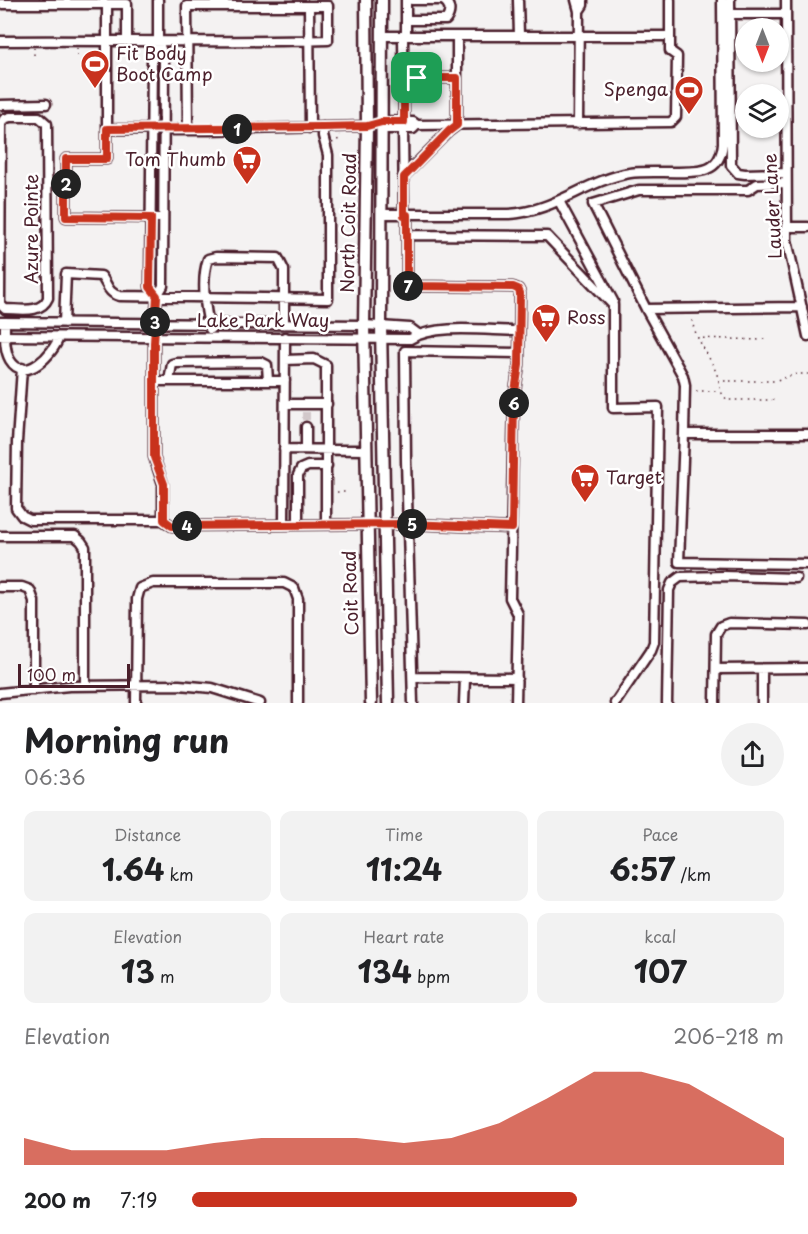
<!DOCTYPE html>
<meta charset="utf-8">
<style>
:root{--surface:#fff;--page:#f2f2f2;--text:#202124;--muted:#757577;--accent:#c8321e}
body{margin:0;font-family:"Playpen Sans",sans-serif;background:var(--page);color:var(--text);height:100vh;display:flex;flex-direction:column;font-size:22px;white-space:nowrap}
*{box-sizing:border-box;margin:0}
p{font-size:20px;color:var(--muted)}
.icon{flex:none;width:33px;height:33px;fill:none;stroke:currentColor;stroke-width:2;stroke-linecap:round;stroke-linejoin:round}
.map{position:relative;height:703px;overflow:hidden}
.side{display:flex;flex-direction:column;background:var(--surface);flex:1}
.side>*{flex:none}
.needle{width:39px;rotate:180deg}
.buttons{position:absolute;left:735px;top:18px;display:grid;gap:12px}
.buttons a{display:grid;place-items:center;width:54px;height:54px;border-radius:50%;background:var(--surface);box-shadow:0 2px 4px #0004;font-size:30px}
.scale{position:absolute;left:18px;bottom:15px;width:112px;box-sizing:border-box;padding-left:6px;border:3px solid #4a1f2b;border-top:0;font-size:16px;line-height:21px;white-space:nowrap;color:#4a1f2b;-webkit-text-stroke:4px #fff;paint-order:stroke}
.pin{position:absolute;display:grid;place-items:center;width:51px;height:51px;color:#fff;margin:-26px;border-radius:12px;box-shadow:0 3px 9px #0006}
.km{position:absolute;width:30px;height:30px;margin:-15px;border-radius:50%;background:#222;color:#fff;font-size:16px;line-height:30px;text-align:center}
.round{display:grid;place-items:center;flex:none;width:63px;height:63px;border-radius:32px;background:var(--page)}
.headline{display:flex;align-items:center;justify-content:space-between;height:102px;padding:0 24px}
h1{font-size:33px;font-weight:700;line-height:45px}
.metrics{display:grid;grid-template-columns:repeat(3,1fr);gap:9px;height:102px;padding:6px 24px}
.metrics div{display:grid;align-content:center;border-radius:12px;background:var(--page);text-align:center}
.metrics b{font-size:30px;font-weight:700}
.metrics small{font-size:16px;font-weight:400}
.metrics p{font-size:16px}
.chart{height:168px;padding:12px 24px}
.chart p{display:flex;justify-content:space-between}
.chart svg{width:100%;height:108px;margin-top:6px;fill:var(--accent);opacity:.7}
ul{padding:0 24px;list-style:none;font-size:20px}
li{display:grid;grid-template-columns:96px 72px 1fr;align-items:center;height:45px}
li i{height:15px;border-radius:8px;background:var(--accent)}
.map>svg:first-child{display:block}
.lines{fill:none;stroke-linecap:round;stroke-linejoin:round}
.minor-tunnel{stroke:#d2c8ca;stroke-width:8;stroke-dasharray:8 4;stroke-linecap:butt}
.minor-casing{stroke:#4a1f2b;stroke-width:13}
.major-casing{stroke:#4a1f2b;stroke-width:15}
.path{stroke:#4a1f2b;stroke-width:1.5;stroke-dasharray:1.5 4.5;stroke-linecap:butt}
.minor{stroke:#fff;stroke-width:8}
.major{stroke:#fff;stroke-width:10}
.route-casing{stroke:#fff;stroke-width:12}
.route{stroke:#c8321e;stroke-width:8}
.labels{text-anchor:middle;stroke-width:5;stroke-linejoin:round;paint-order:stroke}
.poi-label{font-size:18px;fill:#4a1f2b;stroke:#fff;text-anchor:start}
.street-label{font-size:18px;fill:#4a1f2b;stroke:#fff}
</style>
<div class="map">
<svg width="808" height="703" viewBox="0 0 808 703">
<rect width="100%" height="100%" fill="#f4f2f2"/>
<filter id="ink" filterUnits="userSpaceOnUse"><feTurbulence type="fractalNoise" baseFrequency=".0167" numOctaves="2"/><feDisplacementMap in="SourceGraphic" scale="12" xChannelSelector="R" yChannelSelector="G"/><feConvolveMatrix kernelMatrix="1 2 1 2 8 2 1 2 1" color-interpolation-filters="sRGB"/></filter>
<g filter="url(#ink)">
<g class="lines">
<path class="minor-tunnel" d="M306 412V427"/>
<g class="minor-casing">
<path id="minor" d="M158 0V41L164 57 163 286 157 296 154 343V457L163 484V520L172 526 408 524 511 528
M406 0V36
M518 0 519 35
M576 0 579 11 578 124
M730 0 731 165 738 173 745 174 786 173
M786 0 787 240 808 336
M0 4H127V41
M107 4V159H66V217L163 218
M309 6 310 128
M579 11 583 5V0
M730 14H786
M406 20H446C451 13 451 5 443 0H412
M382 36H670
M403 36 404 122
M0 41C109 40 219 43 328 40V6H187L188 129
M404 78H457
M0 105 46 104
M10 117H39L47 124 48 298C41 314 21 309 5 309L0 304 1 124 4 119Z
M382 121 413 122 417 125 413 129H383
M417 125 671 122 676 117 677 56 670 51V0
M107 129 209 130 367 126
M403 129 404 215
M403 177 449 131 457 125V36
M786 183 757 184 748 190H639L593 204 646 309 683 376 685 385 684 434 679 562 808 564
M559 201 613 301
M382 214H509C553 212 587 180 630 173 649 170 694 175 707 169 718 165 722 154 723 143L722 0
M407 215V286L513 287 518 289 520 293 519 365 514 398 510 598 518 614 516 703
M786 227H808
M408 235 547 236 613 305V408L658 407 654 642 651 650 615 703
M157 296 150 287 152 57 158 41
M646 309 802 307
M0 322 364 325 410 328 418 334
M5 322C5 334 4 350 10 360 25 385 54 353 59 337
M64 323 66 274 101 276C108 284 107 293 120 296L328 299V155L323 136V127
M210 329C205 309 201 279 208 259L216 257 278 258 284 270V325
M0 336 410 339C437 323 488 331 519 331
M285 360 314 359 326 365V524
M22 368 17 442 16 508 22 516 30 520H163
M154 381H285
M169 381 172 364 176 363 261 362 267 365 268 381
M285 404H327
M306 427V449
M684 434H808
M284 449 365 450
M298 524V475L301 469 308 466H327
M284 525 285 337
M0 536H75L81 541 85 547V686
M0 587H22L30 590 34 601V690
M716 669 808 668
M413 677 517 678
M0 693 69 686 179 685 212 688 260 703
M136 703 137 599 140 588 153 583H284L294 588 298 599V703
M413 703 406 461 405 351 519 353
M464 703 465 678
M667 703 669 590 672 583 680 577 724 576 796 578
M715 703 716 634 721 626 729 623 808 625
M762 703V670"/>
</g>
<g class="major-casing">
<path id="major" d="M366 0 367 126 364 325 371 703
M382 0 381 326 388 703"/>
</g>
<path class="path" d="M77 48V55
M34 55V48
M332 143 339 139 340 135
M692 320C696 343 713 358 719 381H774L796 374H808
M697 338 761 340 766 338
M719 381 721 392 727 400H774
M696 391H720
M337 492H347"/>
<use href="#minor" class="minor"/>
<use href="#major" class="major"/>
</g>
</g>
<g class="lines" filter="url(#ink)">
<g class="route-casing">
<path id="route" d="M404 78H457V125L449 131 404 177V215H407V286L513 287 518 289 520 293 519 365 514 398 512 528 408 524 172 526 164 520V484L154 457V343L157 296 150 287 151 218 66 217V159H107V129L323 127 367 126 382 122H404Z"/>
</g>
<use href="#route" class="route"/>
</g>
<defs>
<g id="stadium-pin" transform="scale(1.5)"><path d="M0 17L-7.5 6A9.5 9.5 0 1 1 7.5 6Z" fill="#c8321e" stroke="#fff"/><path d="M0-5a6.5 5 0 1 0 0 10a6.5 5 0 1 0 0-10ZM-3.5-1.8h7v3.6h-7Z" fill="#fff"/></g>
<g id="supermarket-pin" transform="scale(1.5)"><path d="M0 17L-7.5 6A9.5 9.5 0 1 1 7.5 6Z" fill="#c8321e" stroke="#fff"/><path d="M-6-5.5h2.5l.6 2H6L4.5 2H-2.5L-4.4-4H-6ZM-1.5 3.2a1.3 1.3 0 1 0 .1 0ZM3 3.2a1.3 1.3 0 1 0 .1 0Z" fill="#fff"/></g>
</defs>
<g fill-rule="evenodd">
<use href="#stadium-pin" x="95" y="64"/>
<use href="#stadium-pin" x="689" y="90"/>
<use href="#supermarket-pin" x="247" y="160"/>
<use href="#supermarket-pin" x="546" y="318"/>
<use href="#supermarket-pin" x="585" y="478"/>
</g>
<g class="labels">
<g class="poi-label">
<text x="116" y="60">Fit Body<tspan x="116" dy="21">Boot Camp</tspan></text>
<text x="668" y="96" text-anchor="end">Spenga</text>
<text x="226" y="166" text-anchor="end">Tom Thumb</text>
<text x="567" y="324">Ross</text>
<text x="606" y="484">Target</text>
</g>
<g class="street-label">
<text transform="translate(773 206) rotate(-93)" y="6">Lauder Lane</text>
<text transform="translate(349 223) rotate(-89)" y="6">North Coit Road</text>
<text transform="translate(32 229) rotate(-90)" y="6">Azure Pointe</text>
<text x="263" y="327">Lake Park Way</text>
<text transform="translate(351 593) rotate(-92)" y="6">Coit Road</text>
</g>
</g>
</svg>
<div class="buttons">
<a><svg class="needle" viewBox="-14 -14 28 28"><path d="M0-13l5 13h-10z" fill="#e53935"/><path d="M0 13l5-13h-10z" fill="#757577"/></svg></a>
<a><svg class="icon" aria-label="layers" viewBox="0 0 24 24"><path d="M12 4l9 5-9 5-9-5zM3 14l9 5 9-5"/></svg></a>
</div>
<div class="scale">100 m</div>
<div class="pin" style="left:417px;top:78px;background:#1e9e55"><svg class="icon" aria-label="arrive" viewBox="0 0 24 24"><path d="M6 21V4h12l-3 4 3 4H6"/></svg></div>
<b class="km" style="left:237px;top:129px">1</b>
<b class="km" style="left:66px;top:184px">2</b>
<b class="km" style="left:155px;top:322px">3</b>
<b class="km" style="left:187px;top:526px">4</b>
<b class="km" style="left:412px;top:524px">5</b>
<b class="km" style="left:514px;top:403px">6</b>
<b class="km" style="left:408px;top:286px">7</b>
</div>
<section class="side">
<div class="headline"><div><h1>Morning run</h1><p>06:36</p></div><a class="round"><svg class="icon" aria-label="share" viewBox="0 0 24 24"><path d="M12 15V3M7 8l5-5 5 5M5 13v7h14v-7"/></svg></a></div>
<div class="metrics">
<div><p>Distance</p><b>1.64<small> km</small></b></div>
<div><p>Time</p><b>11:24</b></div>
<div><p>Pace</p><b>6:57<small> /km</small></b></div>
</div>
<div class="metrics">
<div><p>Elevation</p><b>13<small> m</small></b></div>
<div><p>Heart rate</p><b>134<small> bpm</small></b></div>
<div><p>kcal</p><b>107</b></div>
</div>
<div class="chart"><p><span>Elevation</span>206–218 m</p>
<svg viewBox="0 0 160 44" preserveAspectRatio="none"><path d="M0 44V33L10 38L20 38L30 38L40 35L50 33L60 33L70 33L80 35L90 33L100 27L110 17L120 6L130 6L140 11L150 22L160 33V44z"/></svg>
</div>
<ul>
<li><b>200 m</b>7:19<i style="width:65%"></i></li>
</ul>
</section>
